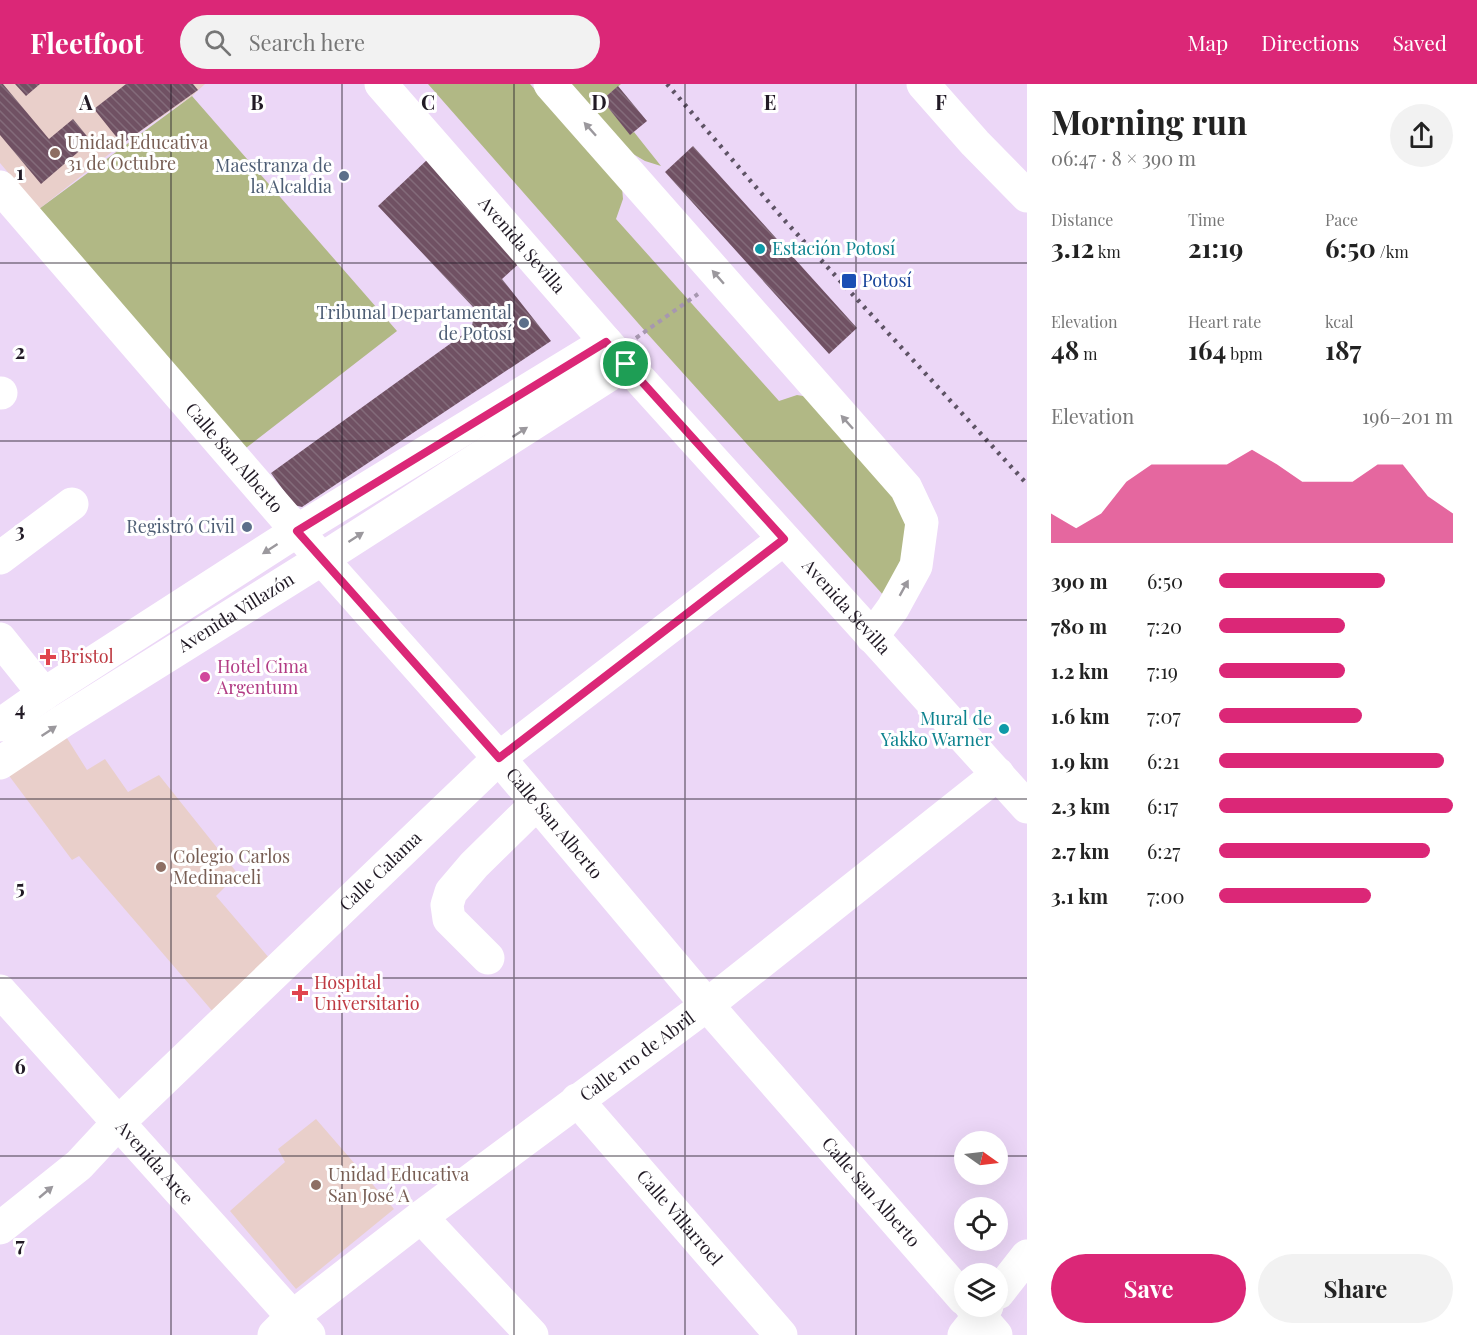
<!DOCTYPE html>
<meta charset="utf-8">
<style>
:root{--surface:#fff;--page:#f2f2f2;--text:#222;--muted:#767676;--accent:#db2777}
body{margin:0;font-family:"Playfair Display",serif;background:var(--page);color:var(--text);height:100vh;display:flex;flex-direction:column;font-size:22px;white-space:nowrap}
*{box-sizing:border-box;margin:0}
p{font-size:20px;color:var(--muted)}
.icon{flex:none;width:33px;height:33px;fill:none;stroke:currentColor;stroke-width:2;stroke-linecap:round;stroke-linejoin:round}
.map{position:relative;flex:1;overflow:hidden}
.panel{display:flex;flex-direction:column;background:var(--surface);width:450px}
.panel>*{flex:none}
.needle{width:39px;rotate:104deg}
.fabs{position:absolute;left:954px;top:1047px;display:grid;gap:12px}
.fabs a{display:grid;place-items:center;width:54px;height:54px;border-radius:50%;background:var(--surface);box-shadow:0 6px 24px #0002;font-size:30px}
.pin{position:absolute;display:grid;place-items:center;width:51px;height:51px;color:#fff;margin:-26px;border:3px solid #fff;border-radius:50%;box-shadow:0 2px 6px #0007}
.round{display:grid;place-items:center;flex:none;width:63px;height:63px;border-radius:32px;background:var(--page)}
.headline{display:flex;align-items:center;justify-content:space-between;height:102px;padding:0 24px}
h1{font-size:33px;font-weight:700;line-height:45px}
.figures{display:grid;grid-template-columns:repeat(3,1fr);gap:9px;height:102px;padding:6px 24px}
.figures div{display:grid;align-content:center}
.figures b{font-size:26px;font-weight:700}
.figures small{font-size:16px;font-weight:400}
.figures p{font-size:16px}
.chart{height:168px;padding:12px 24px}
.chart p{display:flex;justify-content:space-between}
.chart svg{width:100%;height:108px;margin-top:6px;fill:var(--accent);opacity:.7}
.button{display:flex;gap:12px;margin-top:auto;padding:12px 24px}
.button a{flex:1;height:69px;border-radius:36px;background:var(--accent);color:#fff;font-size:24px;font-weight:700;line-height:69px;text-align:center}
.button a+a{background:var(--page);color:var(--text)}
ul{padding:0 24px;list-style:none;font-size:20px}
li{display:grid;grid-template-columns:96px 72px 1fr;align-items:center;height:45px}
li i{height:15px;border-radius:8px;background:var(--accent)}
header{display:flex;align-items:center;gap:36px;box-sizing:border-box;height:84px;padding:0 30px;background:var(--accent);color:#fff}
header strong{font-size:28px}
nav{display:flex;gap:33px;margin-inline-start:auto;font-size:21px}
.search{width:420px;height:54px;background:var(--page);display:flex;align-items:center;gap:15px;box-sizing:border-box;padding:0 21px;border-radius:33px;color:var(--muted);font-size:22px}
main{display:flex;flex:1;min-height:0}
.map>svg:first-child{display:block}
.education{fill:#e9cfca}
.green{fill:#b1b885}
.building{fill:url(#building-back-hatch)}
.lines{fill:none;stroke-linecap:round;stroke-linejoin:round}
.path{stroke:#a797b0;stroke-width:4;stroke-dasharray:4.5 4.5;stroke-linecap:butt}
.minor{stroke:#fff;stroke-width:33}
.major{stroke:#fff;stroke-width:33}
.rail{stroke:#5e5365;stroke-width:4.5;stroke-dasharray:3 6;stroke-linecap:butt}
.oneway{fill:#9b989d}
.route-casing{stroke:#fff;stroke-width:12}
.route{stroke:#db2777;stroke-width:8}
.grid{fill:none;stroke:#211a25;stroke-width:1.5;stroke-opacity:0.55}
.education-dot{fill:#8d6e63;stroke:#fff;stroke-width:2}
.service-dot{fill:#5c6f8a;stroke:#fff;stroke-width:2}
.culture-dot{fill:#0f9aa8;stroke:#fff;stroke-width:2}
.transit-dot{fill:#1a4fb4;stroke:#fff;stroke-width:2}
.health-dot{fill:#e0444e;stroke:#fff;stroke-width:2}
.hotel-dot{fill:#d1479c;stroke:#fff;stroke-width:2}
.labels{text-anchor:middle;stroke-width:6;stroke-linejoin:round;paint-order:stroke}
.education-label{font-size:18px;fill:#785e54;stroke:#fff;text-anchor:start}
.service-label{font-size:18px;fill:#4e5e75;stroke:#fff;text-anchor:end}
.street-label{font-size:18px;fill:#211a25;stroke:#fff}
.culture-label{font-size:18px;fill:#0d838f;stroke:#fff;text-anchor:start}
.transit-label{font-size:18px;fill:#164399;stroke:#fff;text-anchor:start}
.health-label{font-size:18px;fill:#be3a42;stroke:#fff;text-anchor:start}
.hotel-label{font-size:18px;fill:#b23c85;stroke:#fff;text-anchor:start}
.grid-label{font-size:20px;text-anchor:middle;font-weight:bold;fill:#211a25;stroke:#fff;stroke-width:6;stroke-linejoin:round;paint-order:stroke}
</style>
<header>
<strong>Fleetfoot</strong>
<div class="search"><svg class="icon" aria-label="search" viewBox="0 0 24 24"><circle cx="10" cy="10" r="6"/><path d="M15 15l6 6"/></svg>Search here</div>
<nav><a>Map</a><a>Directions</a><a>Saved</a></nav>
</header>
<main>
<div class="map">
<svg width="1027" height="1251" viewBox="0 0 1027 1251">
<defs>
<pattern id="building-back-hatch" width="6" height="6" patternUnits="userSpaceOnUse" patternTransform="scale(1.5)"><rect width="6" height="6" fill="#705163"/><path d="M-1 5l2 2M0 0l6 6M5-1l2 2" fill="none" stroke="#836b7a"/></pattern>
</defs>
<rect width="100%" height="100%" fill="#ecd7f7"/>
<path class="education" d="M0 0H205L192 12 122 60 39 125 0 79Z
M65 651 87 686 105 675 128 708 159 691 238 790 216 812 270 875 214 929 79 772 72 776 7 689Z
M316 1035 394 1125 296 1205 230 1127 285 1078 278 1065Z"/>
<path class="green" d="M428 0H530L622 103 623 115 616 135 779 317 797 311 809 313 901 412 909 466 885 513 645 247Z
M571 0H621L602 16 630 50 634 48 661 82 645 77 628 67Z
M192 12 397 247 242 367 39 125Z"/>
<path class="building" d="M0 0H3L49 55 73 35 91 57 41 100 0 51Z
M15 0H40L26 12Z
M126 0H193L198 6 122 60 94 25Z
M618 2 647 37 630 51 602 16Z
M693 62 857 244 829 270 665 88Z
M428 75 523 176 502 195 551 257 302 423 294 421 271 389 472 244 474 224 378 122Z"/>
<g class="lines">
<path class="path" d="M636 254 698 210"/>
<g class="minor">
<path d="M550 0 906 404 922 438 916 482 893 524 872 553"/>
<path d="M923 0 975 59 1027 112"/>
<path id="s1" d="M0 103 297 447 499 674 707 921 964 1215"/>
<path d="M0 309H1"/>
<path d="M0 474 72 420"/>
<path d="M0 555 44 610"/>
<path d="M488 874 449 835 447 821 451 808 474 781 525 731 539 721"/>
<path id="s2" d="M0 907 309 1251"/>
<path id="s3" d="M577 1016 781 1251"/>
<path d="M421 1133 532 1251"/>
<path id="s4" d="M0 1144 79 1081 118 1039 499 674 784 455"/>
<path d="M971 1222 996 1251"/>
<path id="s5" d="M274 1251 292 1233 421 1133 707 921 998 690"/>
</g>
<g class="major">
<path id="s6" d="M381 0 606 258 1027 723"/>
<path d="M0 641 44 610 297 447 606 258"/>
<path id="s7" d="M0 679 63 637 322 475 626 280"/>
<path d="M998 1209 1027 1172"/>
<path d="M964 1251 987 1222"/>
</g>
<path class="rail" d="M667 0 786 138 1027 400"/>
</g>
<defs><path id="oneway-solid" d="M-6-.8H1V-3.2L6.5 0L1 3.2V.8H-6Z" transform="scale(1.5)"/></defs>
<g class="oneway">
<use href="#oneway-solid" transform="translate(590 45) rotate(-132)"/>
<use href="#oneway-solid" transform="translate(718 193) rotate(-131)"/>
<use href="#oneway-solid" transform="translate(847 338) rotate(-132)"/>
<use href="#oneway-solid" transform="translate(520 348) rotate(-33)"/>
<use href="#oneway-solid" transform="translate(356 453) rotate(-33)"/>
<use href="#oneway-solid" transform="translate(270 465) rotate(147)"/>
<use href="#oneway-solid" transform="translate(904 504) rotate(-61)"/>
<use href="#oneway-solid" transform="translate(49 647) rotate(-34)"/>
<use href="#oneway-solid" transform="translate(46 1108) rotate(-40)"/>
</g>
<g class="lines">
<g class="route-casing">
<path id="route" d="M606 258 784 455 499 674 297 447Z"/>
</g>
<use href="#route" class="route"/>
</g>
<path class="grid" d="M171 0V1251M342 0V1251M514 0V1251M685 0V1251M856 0V1251M0 179H1027M0 357H1027M0 536H1027M0 715H1027M0 894H1027M0 1072H964M998 1072H1027"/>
<g class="education-dot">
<circle cx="55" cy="69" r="6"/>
<circle cx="161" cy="783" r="6"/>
<circle cx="316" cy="1101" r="6"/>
</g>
<g class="service-dot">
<circle cx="344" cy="92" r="6"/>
<circle cx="524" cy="239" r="6"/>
<circle cx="247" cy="443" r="6"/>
</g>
<g class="culture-dot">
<circle cx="760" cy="165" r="6"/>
<circle cx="1004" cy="645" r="6"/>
</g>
<rect class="transit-dot" x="841" y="189" width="16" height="16" rx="3"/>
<g class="health-dot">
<path d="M45 564h6v6h6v6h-6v6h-6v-6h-6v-6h6z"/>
<path d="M297 900h6v6h6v6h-6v6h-6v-6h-6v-6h6z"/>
</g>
<circle class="hotel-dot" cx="205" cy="593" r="6"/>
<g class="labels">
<g class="education-label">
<text x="67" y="65">Unidad Educativa<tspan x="67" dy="21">31 de Octubre</tspan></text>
<text x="173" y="779">Colegio Carlos<tspan x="173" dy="21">Medinaceli</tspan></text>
<text x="328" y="1097">Unidad Educativa<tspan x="328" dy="21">San José A</tspan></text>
</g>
<g class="service-label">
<text x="332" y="88">Maestranza de<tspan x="332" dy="21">la Alcaldia</tspan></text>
<text x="512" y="235">Tribunal Departamental<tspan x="512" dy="21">de Potosí</tspan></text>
<text x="235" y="449">Registró Civil</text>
</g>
<g class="street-label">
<text dy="6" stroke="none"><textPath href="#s6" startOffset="214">Avenida Sevilla</textPath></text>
<text dy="6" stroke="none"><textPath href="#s1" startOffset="358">Calle San Alberto</textPath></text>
<text dy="6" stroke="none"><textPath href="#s6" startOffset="700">Avenida Sevilla</textPath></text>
<text dy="6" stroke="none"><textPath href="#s7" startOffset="280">Avenida Villazón</textPath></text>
<text dy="6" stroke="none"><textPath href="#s1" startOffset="844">Calle San Alberto</textPath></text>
<text dy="6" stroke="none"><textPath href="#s4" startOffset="522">Calle Calama</textPath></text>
<text dy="6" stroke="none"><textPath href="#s5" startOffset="458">Calle 1ro de Abril</textPath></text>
<text dy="6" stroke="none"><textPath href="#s2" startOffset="231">Avenida Arce</textPath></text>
<text dy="6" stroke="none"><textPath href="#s1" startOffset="1330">Calle San Alberto</textPath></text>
<text dy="6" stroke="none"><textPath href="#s3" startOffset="156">Calle Villarroel</textPath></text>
</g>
<g class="culture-label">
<text x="772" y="171">Estación Potosí</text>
<text x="992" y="641" text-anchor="end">Mural de<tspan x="992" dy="21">Yakko Warner</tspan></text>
</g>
<g class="transit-label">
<text x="862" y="203">Potosí</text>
</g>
<g class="health-label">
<text x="60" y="579">Bristol</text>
<text x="314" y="905">Hospital<tspan x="314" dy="21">Universitario</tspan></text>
</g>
<g class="hotel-label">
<text x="217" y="589">Hotel Cima<tspan x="217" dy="21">Argentum</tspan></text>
</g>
</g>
<g class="grid-label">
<text x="86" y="26">A</text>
<text x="257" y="26">B</text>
<text x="428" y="26">C</text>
<text x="599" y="26">D</text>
<text x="770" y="26">E</text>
<text x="941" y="26">F</text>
<text x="20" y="96">1</text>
<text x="20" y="275">2</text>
<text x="20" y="454">3</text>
<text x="20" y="632">4</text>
<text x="20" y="811">5</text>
<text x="20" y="990">6</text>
<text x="20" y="1168">7</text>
</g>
</svg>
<div class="fabs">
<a><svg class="needle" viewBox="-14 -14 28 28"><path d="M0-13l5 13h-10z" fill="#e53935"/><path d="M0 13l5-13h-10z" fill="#767676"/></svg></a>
<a><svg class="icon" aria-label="locate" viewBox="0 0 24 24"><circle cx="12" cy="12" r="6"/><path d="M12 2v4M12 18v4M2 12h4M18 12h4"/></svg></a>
<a><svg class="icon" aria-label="layers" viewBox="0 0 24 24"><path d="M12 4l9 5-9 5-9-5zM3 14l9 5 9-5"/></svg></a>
</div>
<div class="pin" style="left:626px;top:280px;background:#1e9e55"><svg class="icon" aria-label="arrive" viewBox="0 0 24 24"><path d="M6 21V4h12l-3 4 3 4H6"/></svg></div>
</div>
<section class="panel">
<div class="headline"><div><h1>Morning run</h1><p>06:47 · 8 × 390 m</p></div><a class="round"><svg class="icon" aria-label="share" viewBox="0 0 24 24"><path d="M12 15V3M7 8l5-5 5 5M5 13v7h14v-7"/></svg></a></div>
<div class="figures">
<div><p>Distance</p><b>3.12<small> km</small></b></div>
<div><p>Time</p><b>21:19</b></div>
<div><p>Pace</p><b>6:50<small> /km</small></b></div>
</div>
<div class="figures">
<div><p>Elevation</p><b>48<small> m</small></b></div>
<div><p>Heart rate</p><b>164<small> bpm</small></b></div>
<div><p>kcal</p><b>187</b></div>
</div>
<div class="chart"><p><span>Elevation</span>196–201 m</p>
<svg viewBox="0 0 160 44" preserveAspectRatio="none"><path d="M0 44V32L10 38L20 32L30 19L40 12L50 12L60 12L70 12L80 6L90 12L100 19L110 19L120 19L130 12L140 12L150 25L160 32V44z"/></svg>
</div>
<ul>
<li><b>390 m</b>6:50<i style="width:71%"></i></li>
<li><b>780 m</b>7:20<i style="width:54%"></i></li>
<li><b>1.2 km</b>7:19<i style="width:54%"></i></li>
<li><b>1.6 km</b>7:07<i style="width:61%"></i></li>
<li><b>1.9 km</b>6:21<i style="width:96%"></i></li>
<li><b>2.3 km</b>6:17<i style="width:100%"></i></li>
<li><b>2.7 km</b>6:27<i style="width:90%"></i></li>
<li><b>3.1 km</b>7:00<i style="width:65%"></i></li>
</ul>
<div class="button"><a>Save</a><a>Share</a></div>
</section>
</main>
